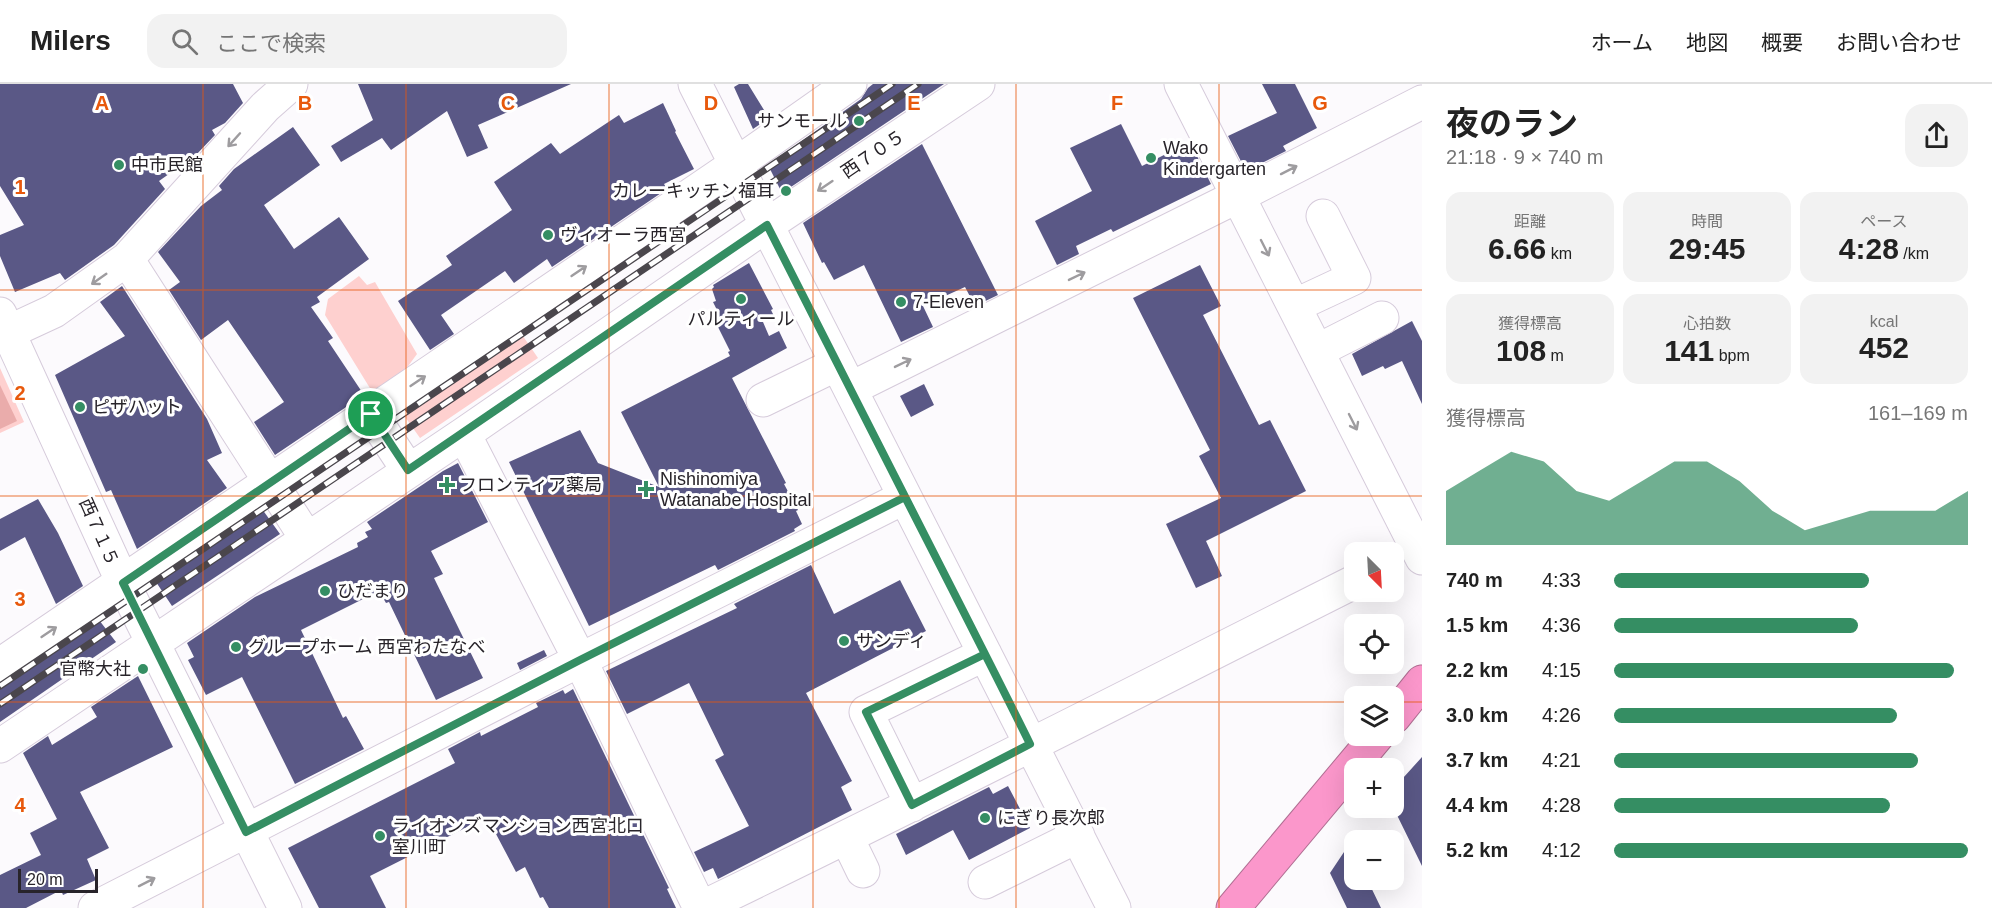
<!DOCTYPE html>
<html lang="ja">
<meta charset="utf-8">
<style>
:root{--surface:#fff;--page:#f2f2f2;--text:#222;--muted:#767676;--line:#e0e0e0;--accent:#358e63}
body{margin:0;font-family:Helvetica,"Noto Sans JP",sans-serif;background:var(--page);color:var(--text);height:100vh;display:flex;flex-direction:column;font-size:22px;white-space:nowrap}
*{box-sizing:border-box;margin:0}
p{font-size:20px;color:var(--muted)}
.icon{flex:none;width:33px;height:33px;fill:none;stroke:currentColor;stroke-width:2;stroke-linecap:round;stroke-linejoin:round}
.map{position:relative;flex:1;overflow:hidden}
.panel{display:flex;flex-direction:column;background:var(--surface);width:570px}
.panel>*{flex:none}
.needle{width:39px;rotate:156deg}
.fabs{position:absolute;left:1344px;top:458px;display:grid;gap:12px}
.fabs a{display:grid;place-items:center;width:60px;height:60px;border-radius:12px;background:var(--surface);box-shadow:0 6px 24px #0002;font-size:30px}
.scale{position:absolute;left:18px;bottom:15px;width:80px;box-sizing:border-box;padding-left:6px;border:3px solid #28242a;border-top:0;font-size:16px;line-height:21px;white-space:nowrap;color:#28242a;-webkit-text-stroke:4px #fff;paint-order:stroke}
.pin{position:absolute;display:grid;place-items:center;width:51px;height:51px;color:#fff;margin:-26px;border:3px solid #fff;border-radius:50%;box-shadow:0 2px 6px #0007}
.round{display:grid;place-items:center;flex:none;width:63px;height:63px;border-radius:18px;background:var(--page)}
.summary{display:flex;align-items:center;justify-content:space-between;height:102px;padding:0 24px}
h1{font-size:33px;font-weight:700;line-height:45px}
.stats{display:grid;grid-template-columns:repeat(3,1fr);gap:9px;height:102px;padding:6px 24px}
.stats div{display:grid;align-content:center;border-radius:15px;background:var(--page);text-align:center}
.stats b{font-size:30px;font-weight:700}
.stats small{font-size:16px;font-weight:400}
.stats p{font-size:16px}
.chart{height:168px;padding:12px 24px}
.chart p{display:flex;justify-content:space-between}
.chart svg{width:100%;height:108px;margin-top:6px;fill:var(--accent);opacity:.7}
ul{padding:0 24px;list-style:none;font-size:20px}
li{display:grid;grid-template-columns:96px 72px 1fr;align-items:center;height:45px}
li i{height:15px;border-radius:8px;background:var(--accent)}
header{display:flex;align-items:center;gap:36px;box-sizing:border-box;height:84px;padding:0 30px;background:var(--surface);border-bottom:2px solid var(--line)}
header strong{font-size:28px}
nav{display:flex;gap:33px;margin-inline-start:auto;font-size:21px}
.search{width:420px;height:54px;background:var(--page);display:flex;align-items:center;gap:15px;box-sizing:border-box;padding:0 21px;border-radius:18px;color:var(--muted);font-size:22px}
main{display:flex;flex:1;min-height:0}
.map>svg:first-child{display:block}
.green{fill:#fed0cf}
.forest{fill:#eaacab}
.building{fill:#5a5886}
.lines{fill:none;stroke-linecap:round;stroke-linejoin:round}
.minor-casing{stroke:#d6cbdb;stroke-width:35}
.highway-casing{stroke:#b16f93;stroke-width:35}
.minor{stroke:#fff;stroke-width:33}
.highway{stroke:#fb97cb;stroke-width:33}
.rail-casing{stroke:#4a464c;stroke-width:7}
.rail{stroke:#fff;stroke-width:4.5;stroke-dasharray:14;stroke-linecap:butt}
.oneway{stroke:#9e9c9f}
.route-casing{stroke:#fff;stroke-width:12}
.route{stroke:#358e63;stroke-width:8}
.grid{fill:none;stroke:#e8590c;stroke-width:1.5;stroke-opacity:0.55}
.poi-dot{fill:#358e63;stroke:#fff;stroke-width:2}
.labels{text-anchor:middle;stroke-width:6;stroke-linejoin:round;paint-order:stroke}
.poi-label{font-size:18px;fill:#28242a;stroke:#fff;text-anchor:start}
.street-label{font-size:18px;fill:#28242a;stroke:#fff}
.grid-label{font-size:20px;text-anchor:middle;font-weight:bold;fill:#e8590c;stroke:#fff;stroke-width:6;stroke-linejoin:round;paint-order:stroke}
</style>
<header>
<strong>Milers</strong>
<div class="search"><svg class="icon" aria-label="search" viewBox="0 0 24 24"><circle cx="10" cy="10" r="6"/><path d="M15 15l6 6"/></svg>ここで検索</div>
<nav><a>ホーム</a><a>地図</a><a>概要</a><a>お問い合わせ</a></nav>
</header>
<main>
<div class="map">
<svg width="1422" height="824" viewBox="0 0 1422 824">
<rect width="100%" height="100%" fill="#fcfafd"/>
<path class="green" d="M359 192 367 201 375 198 417 270 395 300 376 314 325 231 328 215Z
M516 242 538 274 420 354 398 323Z
M0 284 24 338 0 349Z"/>
<path class="forest" d="M0 301 17 337 0 345Z"/>
<path class="building" d="M0 0H233L243 19 225 39 212 46 215 51 196 71 159 97 165 105 114 161 65 196 60 189 15 208 0 172V151L24 141 0 102Z
M358 0H571L478 41 488 64 467 73 447 27 391 66 382 54 341 78 331 62 373 36Z
M739 0H748L769 34 753 45 734 3Z
M873 0H944L782 109 768 81 861 15 868 4Z
M1262 0H1295L1317 44 1283 62 1286 67 1246 87 1228 52 1277 29Z
M663 19 676 47 675 48 694 85 664 100 667 105 552 183 547 175 514 199 505 187 441 231 454 250 430 266 398 217 452 181 446 172 512 126 494 98 551 59 560 70 619 31 624 39Z
M1121 40 1142 82 1190 58 1211 100 1113 148 1111 145 1076 162 1079 170 1057 181 1035 137 1092 107 1070 64Z
M293 43 320 81 264 121 294 165 339 133 369 175 317 213 320 218 311 223 333 254 328 257 364 311 275 371 254 338 284 318 228 236 201 256 169 206 180 198 158 168 201 122 222 106 219 102 234 85Z
M922 60 998 211 975 222 965 203 923 222 933 243 901 258 864 181 834 196 824 178 822 179 803 139Z
M749 179 773 225 771 226 774 232 763 238 769 252 779 247 787 264 732 294 786 399 784 400 798 426 796 427 802 440 794 445 795 447 718 486 715 481 589 542 509 378 580 346 598 379 659 403 621 328 730 272 728 268 730 267 713 233 719 230 713 218 716 217 712 205 714 203 713 201Z
M1200 181 1221 222 1203 231 1259 341 1270 336 1306 407 1206 457 1222 492 1196 504 1166 440 1221 414 1199 372 1210 366 1133 214Z
M122 202 207 335 222 369 207 376 227 404 137 465 111 406 106 408 55 291 125 252 100 218Z
M1412 237 1422 257V320L1402 277 1385 285 1383 282 1362 292 1352 270Z
M924 300 934 321 911 333 900 312Z
M458 379 488 438 431 467 443 490 434 494 483 594 436 616 389 518 386 519 379 507 301 546 343 634 346 632 364 665 295 700 242 593 206 611 188 576 194 573 187 559 255 513 358 463 357 459 368 453 365 448 372 445 367 438 443 387Z
M38 415 58 449 83 502 56 520 25 453 0 467V435Z
M262 425 280 450 172 522 156 498Z
M811 481 834 530 900 496 926 547 806 609 852 697 841 703 852 726 718 795 713 784 704 788 694 768 749 742 715 676 724 671 689 599 627 630 606 587 737 524 734 520Z
M99 536 116 558 0 638V600L11 597Z
M544 566 547 572 520 586 517 579Z
M138 592 173 663 80 708 109 764 87 775 96 796 63 811 61 806 26 824H0V791L41 771 30 749 57 735 23 669 48 652 52 661 97 633 91 623Z
M573 605 669 804 667 805 676 824H549L543 813 540 814 525 783 516 788 487 733 370 792 386 824H319L288 764 455 679 448 665 480 648 481 652 538 623 536 619 563 606 565 610Z
M1422 673V782L1394 725V704Z
M1008 702 1030 744 969 776 953 746 906 771 896 750 989 703 993 710Z
M1354 753V795H1367L1381 824H1347L1330 789Z"/>
<g class="lines">
<g class="minor-casing">
<path id="minor" d="M695 0 1114 824
M1181 0 1422 474
M127 175 307 455
M1294 222 1354 194 1323 132
M0 230 123 499 285 824
M0 252 54 227 127 175 265 23 291 0
M1317 267 1382 234
M850 305 1238 112 1422 18
M763 316 837 280
M371 330 408 386
M464 350 580 576 700 824
M0 581 735 81 850 0
M0 662 464 350 767 141 978 0
M912 721 866 628 985 570
M847 754 863 787
M985 798 1078 752
M95 824 580 576 905 413
M701 824C921 718 1137 607 1354 498"/>
</g>
<g class="highway-casing">
<path id="highway" d="M1394 633 1422 598
M1233 824 1378 651"/>
</g>
<use href="#minor" class="minor"/>
<use href="#highway" class="highway"/>
<g class="rail-casing">
<path id="rail" d="M0 602 892 0
M0 620 918 0"/>
</g>
<use href="#rail" class="rail"/>
</g>
<defs><path id="oneway-shaft" d="M-6 0H5M1.5-3L5.5 0L1.5 3" fill="none" stroke-width="1.6" stroke-linecap="round" stroke-linejoin="round" transform="scale(1.5)"/></defs>
<g class="oneway">
<use href="#oneway-shaft" transform="translate(234 56) rotate(132)"/>
<use href="#oneway-shaft" transform="translate(1289 86) rotate(-27)"/>
<use href="#oneway-shaft" transform="translate(825 102) rotate(146)"/>
<use href="#oneway-shaft" transform="translate(1265 164) rotate(63)"/>
<use href="#oneway-shaft" transform="translate(579 187) rotate(-34)"/>
<use href="#oneway-shaft" transform="translate(1077 192) rotate(-26)"/>
<use href="#oneway-shaft" transform="translate(99 195) rotate(145)"/>
<use href="#oneway-shaft" transform="translate(903 279) rotate(-26)"/>
<use href="#oneway-shaft" transform="translate(418 297) rotate(-34)"/>
<use href="#oneway-shaft" transform="translate(1353 338) rotate(63)"/>
<use href="#oneway-shaft" transform="translate(49 548) rotate(-34)"/>
<use href="#oneway-shaft" transform="translate(147 798) rotate(-27)"/>
</g>
<g class="lines">
<g class="route-casing">
<path id="route" d="M371 330 123 499 246 748 580 576 905 413C947 495 989 577 1030 660L912 721 866 628 985 570C912 427 840 284 767 141L408 386 371 330"/>
</g>
<use href="#route" class="route"/>
</g>
<path class="grid" d="M203 0V824M406 0V824M609 0V824M813 0V824M1016 0V824M1219 0V824M0 206H1422M0 412H1422M0 618H1354M1394 618H1422"/>
<g class="poi-dot">
<circle cx="859" cy="37" r="6"/>
<circle cx="1151" cy="74" r="6"/>
<circle cx="119" cy="81" r="6"/>
<circle cx="786" cy="107" r="6"/>
<circle cx="548" cy="151" r="6"/>
<circle cx="741" cy="215" r="6"/>
<circle cx="901" cy="218" r="6"/>
<circle cx="80" cy="323" r="6"/>
<path d="M444 392h6v6h6v6h-6v6h-6v-6h-6v-6h6z"/>
<path d="M643 396h6v6h6v6h-6v6h-6v-6h-6v-6h6z"/>
<circle cx="325" cy="507" r="6"/>
<circle cx="844" cy="557" r="6"/>
<circle cx="236" cy="563" r="6"/>
<circle cx="143" cy="585" r="6"/>
<circle cx="985" cy="734" r="6"/>
<circle cx="380" cy="752" r="6"/>
</g>
<g class="labels">
<g class="poi-label">
<text x="847" y="43" text-anchor="end">サンモール</text>
<text x="1163" y="70">Wako<tspan x="1163" dy="21">Kindergarten</tspan></text>
<text x="131" y="87">中市民館</text>
<text x="774" y="113" text-anchor="end">カレーキッチン福耳</text>
<text x="560" y="157">ヴィオーラ西宮</text>
<text x="913" y="224">7-Eleven</text>
<text x="741" y="241" text-anchor="middle">パルティール</text>
<text x="92" y="329">ピザハット</text>
<text x="660" y="401">Nishinomiya<tspan x="660" dy="21">Watanabe Hospital</tspan></text>
<text x="459" y="407">フロンティア薬局</text>
<text x="337" y="513">ひだまり</text>
<text x="856" y="563">サンディ</text>
<text x="248" y="569">グループホーム 西宮わたなべ</text>
<text x="131" y="591" text-anchor="end">官幣大社</text>
<text x="997" y="740">にぎり長次郎</text>
<text x="392" y="748">ライオンズマンション西宮北口<tspan x="392" dy="21">室川町</tspan></text>
</g>
<g class="street-label">
<text transform="translate(873 70) rotate(-34)" y="6">西７０５</text>
<text transform="translate(99 448) rotate(66)" y="6">西７１５</text>
</g>
</g>
<g class="grid-label">
<text x="102" y="26">A</text>
<text x="305" y="26">B</text>
<text x="508" y="26">C</text>
<text x="711" y="26">D</text>
<text x="914" y="26">E</text>
<text x="1117" y="26">F</text>
<text x="1320" y="26">G</text>
<text x="20" y="110">1</text>
<text x="20" y="316">2</text>
<text x="20" y="522">3</text>
<text x="20" y="728">4</text>
</g>
</svg>
<div class="fabs">
<a><svg class="needle" viewBox="-14 -14 28 28"><path d="M0-13l5 13h-10z" fill="#e53935"/><path d="M0 13l5-13h-10z" fill="#767676"/></svg></a>
<a><svg class="icon" aria-label="locate" viewBox="0 0 24 24"><circle cx="12" cy="12" r="6"/><path d="M12 2v4M12 18v4M2 12h4M18 12h4"/></svg></a>
<a><svg class="icon" aria-label="layers" viewBox="0 0 24 24"><path d="M12 4l9 5-9 5-9-5zM3 14l9 5 9-5"/></svg></a>
<a>+</a>
<a>−</a>
</div>
<div class="scale">20 m</div>
<div class="pin" style="left:371px;top:330px;background:#1e9e55"><svg class="icon" aria-label="arrive" viewBox="0 0 24 24"><path d="M6 21V4h12l-3 4 3 4H6"/></svg></div>
</div>
<section class="panel">
<div class="summary"><div><h1>夜のラン</h1><p>21:18 · 9 × 740 m</p></div><a class="round"><svg class="icon" aria-label="share" viewBox="0 0 24 24"><path d="M12 15V3M7 8l5-5 5 5M5 13v7h14v-7"/></svg></a></div>
<div class="stats">
<div><p>距離</p><b>6.66<small> km</small></b></div>
<div><p>時間</p><b>29:45</b></div>
<div><p>ペース</p><b>4:28<small> /km</small></b></div>
</div>
<div class="stats">
<div><p>獲得標高</p><b>108<small> m</small></b></div>
<div><p>心拍数</p><b>141<small> bpm</small></b></div>
<div><p>kcal</p><b>452</b></div>
</div>
<div class="chart"><p><span>獲得標高</span>161–169 m</p>
<svg viewBox="0 0 160 44" preserveAspectRatio="none"><path d="M0 44V22L10 14L20 6L30 10L40 22L50 26L60 18L70 10L80 10L90 18L100 30L110 38L120 34L130 30L140 30L150 30L160 22V44z"/></svg>
</div>
<ul>
<li><b>740 m</b>4:33<i style="width:72%"></i></li>
<li><b>1.5 km</b>4:36<i style="width:69%"></i></li>
<li><b>2.2 km</b>4:15<i style="width:96%"></i></li>
<li><b>3.0 km</b>4:26<i style="width:80%"></i></li>
<li><b>3.7 km</b>4:21<i style="width:86%"></i></li>
<li><b>4.4 km</b>4:28<i style="width:78%"></i></li>
<li><b>5.2 km</b>4:12<i style="width:100%"></i></li>
</ul>
</section>
</main>
